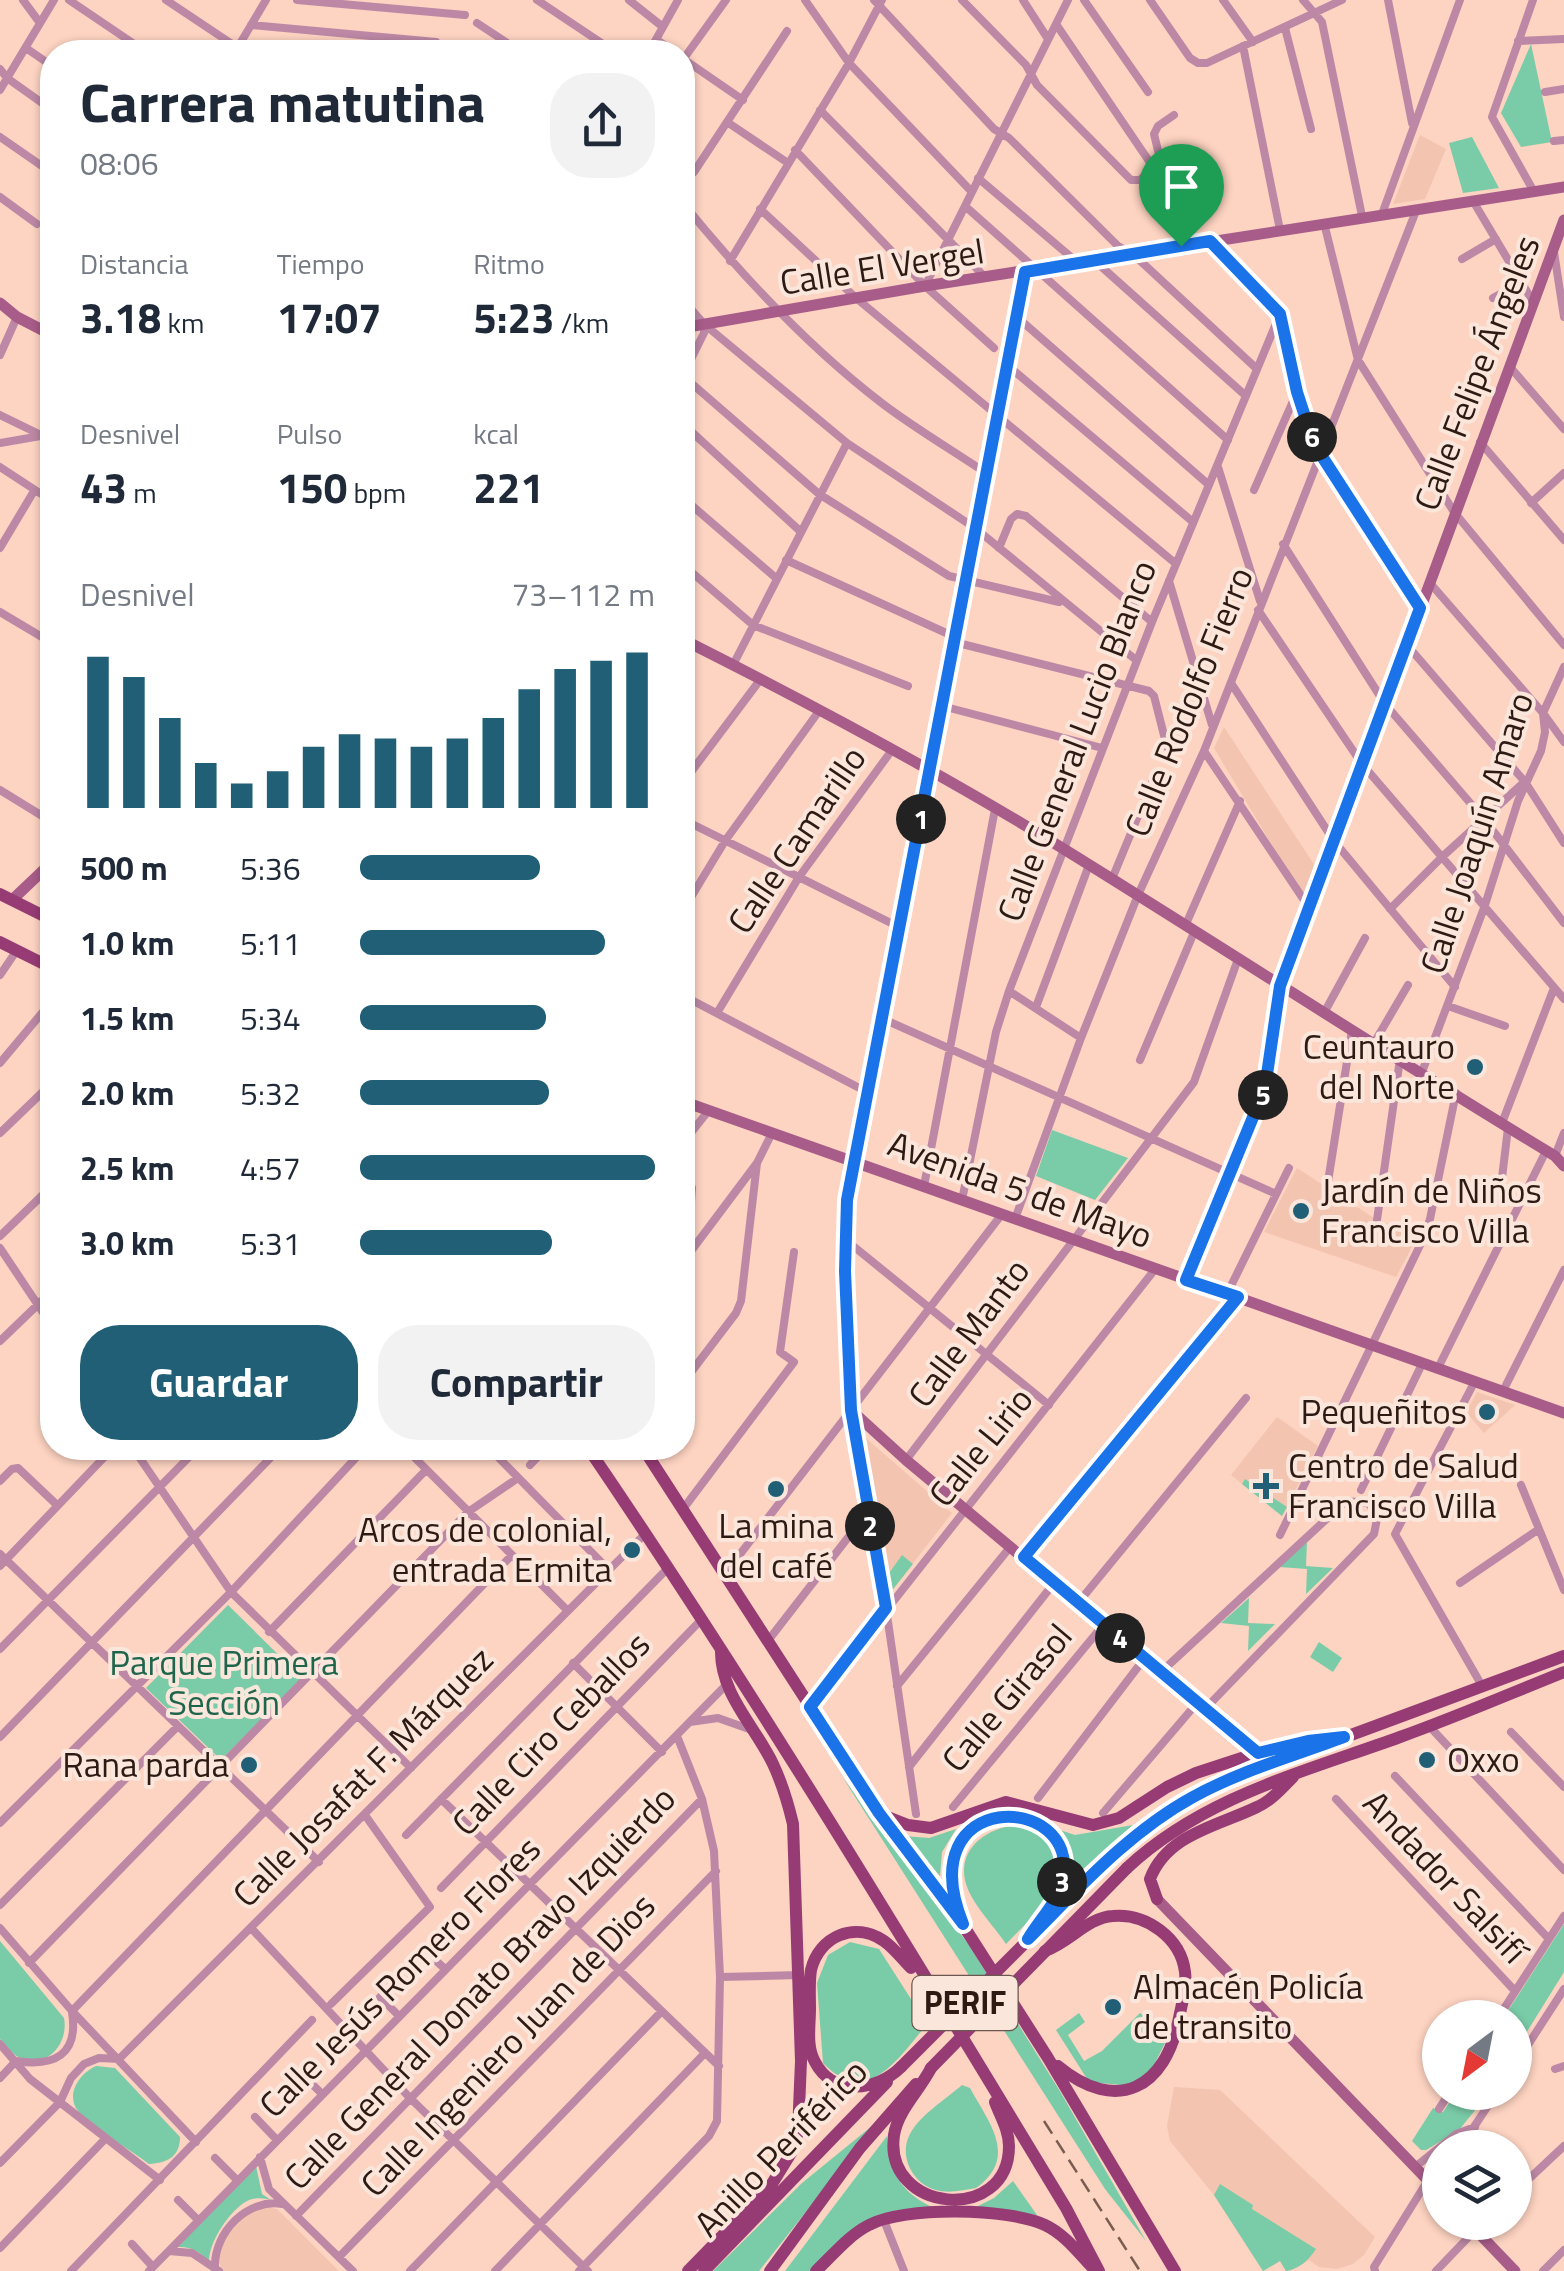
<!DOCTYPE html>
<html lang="es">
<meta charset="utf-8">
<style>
:root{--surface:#fff;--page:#f2f2f3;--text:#1f2937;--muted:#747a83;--accent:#205f75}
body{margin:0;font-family:"Titillium Web",sans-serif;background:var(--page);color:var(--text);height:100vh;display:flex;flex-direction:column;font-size:38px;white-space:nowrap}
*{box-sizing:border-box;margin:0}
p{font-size:32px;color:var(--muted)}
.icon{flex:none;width:55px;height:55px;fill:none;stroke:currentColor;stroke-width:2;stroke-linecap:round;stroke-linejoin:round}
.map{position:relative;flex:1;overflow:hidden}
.panel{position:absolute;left:40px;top:40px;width:655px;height:1420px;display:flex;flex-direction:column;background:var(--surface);border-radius:40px;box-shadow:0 2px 8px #0004}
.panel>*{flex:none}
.needle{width:65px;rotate:212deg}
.buttons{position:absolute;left:1422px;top:2000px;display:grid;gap:20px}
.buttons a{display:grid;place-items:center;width:110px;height:110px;border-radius:50%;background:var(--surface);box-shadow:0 2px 8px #0004;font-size:50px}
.pin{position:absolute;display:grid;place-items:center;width:85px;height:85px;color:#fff;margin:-102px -42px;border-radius:50% 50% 50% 0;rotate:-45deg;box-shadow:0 0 10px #0007}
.pin .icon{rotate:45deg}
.km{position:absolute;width:50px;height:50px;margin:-25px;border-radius:50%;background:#222;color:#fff;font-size:28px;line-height:50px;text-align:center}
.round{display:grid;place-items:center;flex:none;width:105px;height:105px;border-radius:40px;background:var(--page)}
.headline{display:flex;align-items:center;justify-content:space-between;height:170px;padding:0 40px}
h1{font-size:55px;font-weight:700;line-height:75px}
.stats{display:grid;grid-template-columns:repeat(3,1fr);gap:15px;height:170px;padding:10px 40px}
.stats div{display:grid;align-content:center}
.stats b{font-size:42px;font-weight:700}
.stats small{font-size:28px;font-weight:400}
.stats p{font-size:28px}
.chart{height:280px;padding:20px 40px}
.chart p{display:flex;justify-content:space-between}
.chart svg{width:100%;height:180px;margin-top:10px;stroke:var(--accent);stroke-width:6}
.primary-button{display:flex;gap:20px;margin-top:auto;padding:20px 40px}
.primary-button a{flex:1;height:115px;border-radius:40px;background:var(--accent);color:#fff;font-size:40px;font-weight:700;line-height:115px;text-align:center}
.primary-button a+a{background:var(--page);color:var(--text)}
ul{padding:0 40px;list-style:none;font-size:32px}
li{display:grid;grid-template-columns:160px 120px 1fr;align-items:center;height:75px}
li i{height:25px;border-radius:12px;background:var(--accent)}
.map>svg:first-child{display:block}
.built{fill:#f3c5b0}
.green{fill:#7acca8}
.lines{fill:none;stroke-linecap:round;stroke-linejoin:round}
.street{stroke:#bc88a5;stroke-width:8}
.secondary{stroke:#a85c89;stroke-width:11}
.primary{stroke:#973b75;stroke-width:12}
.rail{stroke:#795d52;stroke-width:2.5;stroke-dasharray:15 8;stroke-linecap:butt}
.primary-bridge{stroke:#973b75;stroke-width:12}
.route-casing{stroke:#fff;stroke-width:20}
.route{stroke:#1a73e8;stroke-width:12}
.poi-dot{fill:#205f75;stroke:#fbe6dc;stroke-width:4}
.labels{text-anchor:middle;stroke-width:8;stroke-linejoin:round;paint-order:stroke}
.shield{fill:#fbe6dc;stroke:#6b574f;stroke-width:2.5}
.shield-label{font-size:32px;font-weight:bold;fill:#2d1a12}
.street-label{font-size:35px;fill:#2d1a12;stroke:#fbe6dc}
.poi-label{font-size:35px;fill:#2d1a12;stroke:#fbe6dc;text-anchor:end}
.park-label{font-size:35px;fill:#1f654b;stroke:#fbe6dc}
</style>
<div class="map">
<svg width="1564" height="2271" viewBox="0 0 1564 2271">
<rect width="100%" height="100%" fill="#fdd3c1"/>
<path class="built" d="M1420 135 1446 149 1425 199 1393 204Z
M1224 727 1317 869 1305 900 1214 748Z
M1297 1168 1377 1220 1419 1234 1396 1277 1264 1232Z
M1477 1392 1515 1405 1484 1433 1466 1412Z
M1277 1417 1318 1446 1282 1516 1231 1475Z
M860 1433 952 1513 890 1593 887 1576Z
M1174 2087 1220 2090 1375 2237 1364 2255 1353 2264 1337 2269 1319 2267 1309 2260 1290 2271H1286L1280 2261 1263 2271 1214 2195 1170 2141 1167 2126Z
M261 2206 277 2209 339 2271H222L217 2256 221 2242 251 2210Z"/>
<path class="green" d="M1531 44 1552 142 1521 147 1501 113Z
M1472 137 1499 188 1463 193 1449 143Z
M1052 1130 1128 1158 1095 1200 1036 1176Z
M1245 1479 1287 1507 1282 1516 1242 1484Z
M1307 1542 1306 1566 1333 1568 1306 1594 1307 1569 1279 1567Z
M902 1555 913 1564 890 1593 887 1576Z
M1249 1598 1248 1623 1275 1624 1248 1651 1249 1626 1221 1623Z
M228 1605 302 1678 221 1760 146 1688Z
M1319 1642 1342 1658 1333 1672 1310 1657Z
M843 1778 969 1945 1061 2093 1146 2241 1105 2189Z
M1015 1825 1048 1826 1075 1835 1133 1825 1056 1893 1006 1944C994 1926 972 1904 966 1884 956 1850 985 1829 1015 1825Z
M956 1829 942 1852 940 1876 904 1836 929 1838Z
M1564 1924V1972L1515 2051V2018L1504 2017Z
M0 1941 64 2018C69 2044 46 2071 18 2057 11 2053 5 2045 0 2039Z
M850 1942 879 1949 927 2024C899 2058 867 2109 823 2063L817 1983 828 1955Z
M1079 2013 1085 2022 1068 2035 1084 2061 1102 2051 1140 2013 1170 2033 1153 2067 1132 2086 1089 2082 1056 2030Z
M96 2066 115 2068 180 2137C180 2157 167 2163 149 2164 132 2151 90 2126 78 2111 65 2094 80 2073 96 2066Z
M962 2085 970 2088C989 2123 1019 2157 976 2188 963 2190 949 2194 936 2190 913 2184 898 2156 910 2134 920 2115 946 2099 962 2085Z
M1456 2093H1489L1459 2130 1426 2150H1421L1412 2141 1433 2108 1443 2112Z
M878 2121 759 2271H713L802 2183Z
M887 2136C888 2172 902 2194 936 2209L892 2211 813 2271H785Z
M256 2166 262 2194 271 2200C264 2198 254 2197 247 2201 229 2211 208 2243 209 2263 201 2251 190 2246 176 2247Z
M1013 2181 1037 2215 972 2209 994 2198Z
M1220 2184 1253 2205 1252 2209 1316 2249C1309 2260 1299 2269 1286 2271L1280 2261 1263 2271 1214 2195Z"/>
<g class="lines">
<path class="street" d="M23 0 40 23
M69 0 146 52
M166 0 238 48
M297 0 465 15
M537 0 615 52
M629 0 663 27
M805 0 849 63 971 191
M874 0 994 129 1009 138 1118 246 1134 255 1257 369
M962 0 1026 65 1037 85 1131 180H1140L1153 167
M1023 0 1048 39
M1084 0 1148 92
M1150 0 1190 58 1198 63H1207L1342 0
M1223 0 1253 42
M1303 0 1322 22 1362 216
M1388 0 1412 123
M477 23 521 52
M1056 24 1153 167 1162 166
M251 25 436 42
M1285 28 1311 129
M657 40 675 52
M1518 41 1564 39
M1243 46 1280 230
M26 48 52 66
M236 51 253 52
M235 52 266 0
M649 52 678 0
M682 58 743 100
M682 61 726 0
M0 69 7 78 52 110
M0 90 54 0
M1545 92 1564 89
M820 110 985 277
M1174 115 1158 126 1154 134 1181 246
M727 122 788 163
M0 137 52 173
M1554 141 1564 140
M795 150 925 286 994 348
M694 172 787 31
M978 178 1078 263
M1533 190 1492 117 1533 0
M0 197 37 224
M1473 201 1532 300
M682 202C742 276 807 346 883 404 916 429 952 450 986 473
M965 206 1228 440
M760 209 856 298 1175 563
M1382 214 1460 0
M1324 223 1358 360 1454 512 1564 645
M1210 241 1280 314 1297 392 1314 444 1420 608
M1554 252 1564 317
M1462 259 1496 239
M730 261 849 63 882 0
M1095 261 1246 396
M925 286 1068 0
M1493 298 1522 282
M682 299 704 324 847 443 975 528 1136 660
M1017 317 1209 485
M0 355 17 317
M1006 364 1193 522
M1510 367 1564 429
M683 376 819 494 949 576 1059 602
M682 377 704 333V324
M0 415 41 435
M682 423 800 531
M46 434 52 419
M1480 442 1564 540
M0 443 52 434
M0 467 52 501
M1218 467 1260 601
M1254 490 1297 392
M682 497 776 578
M1531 503 1564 473
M1283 544 1385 704 1484 819 1564 923
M0 548 34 491
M999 548 1011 519 1017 514 1026 516 1152 622
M786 560 955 637
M682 564 753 625 908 686
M1169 581 1212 725
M1430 583 1543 713 1564 742
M1258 610 1362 764 1564 999
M0 612 52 643
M954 642 1149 691 1154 696 1167 747
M1407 645 1525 782 1564 843
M733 665 847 443
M1231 683 1334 841 1455 987
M942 706 1102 748
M1204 751 1310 909
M682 784 760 680
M0 790 52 822
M682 819 899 927
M1112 879 1155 775
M1390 909 1442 857 1521 785
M682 912 725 841 819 711
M1186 924 1240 801
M0 975 17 950
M1009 991 1081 1038
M682 995 867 1092
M1448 1006 1505 1026
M1036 1007 1089 865
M717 1013 799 877 892 750
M1324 1013 1365 938
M881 1018 1276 1194
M1374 1043 1408 985
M1140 1060 1195 930
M0 1063 52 1001
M1422 1072 1484 908 1518 801 1541 751 1545 732 1543 713 1564 667
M1502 1123 1554 988
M0 1133 52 1083
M682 1144 709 1110
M1555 1156 1564 1133
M924 1186 995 809
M1501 1186 1508 1128
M1327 1188 1352 1030
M962 1200 996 1032 1009 991 1152 622 1280 314
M1015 1219 1081 1038 1138 895 1204 751 1416 211
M1377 1220 1400 1059
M0 1236 52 1186
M847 1241 1049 1405
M0 1248 52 1326
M687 1258 692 1188
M682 1263 757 1163 772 1133
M1227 1294 1289 1168
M0 1341 52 1291
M1438 1368 1546 1151
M1475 1381 1395 1534 1482 1686
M682 1384 736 1313 741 1301 757 1163
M1503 1391 1564 1270
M851 1410 886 1608 916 1814
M133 1448 231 1592 411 1768
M405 1448 567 1610
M489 1448 608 1569
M906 1460 1194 1082 1238 959
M530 1465 546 1448
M0 1481 12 1469 18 1468 57 1505
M1521 1485 1564 1590
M1361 1490 1422 1364
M683 1509 794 1362 780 1352 794 1252
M1280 1535 1424 1237 1430 1219 1456 1093
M0 1554 319 1862
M1025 1557 1237 1297
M0 1566 113 1448
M724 1575 1002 1214
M1460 1583 1539 1529
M1078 1603 1246 1398
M269 1632 426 1470
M767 1642 867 1513
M0 1649 198 1448
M573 1663 662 1752
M1160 1673 1346 1501 1368 1503 1378 1514 1374 1534 1204 1710
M897 1686 1011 1546
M810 1707 1156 1268
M690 1722 718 1718 749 1729
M1430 1727 1564 1870
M1511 1732 1564 1787
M0 1737 280 1448
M909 1767 1054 1583
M1395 1776 1549 1939
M1038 1798 1144 1659
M441 1799 719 2066
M1336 1799 1515 1991
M953 1807 1104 1624
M1103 1813 1197 1703
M0 1823 231 1592 365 1448
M406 1835 668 1568
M441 1888 702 1619
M0 1905 178 1726
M0 1928 72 2011 196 2142
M252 1929 410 2098 588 2271
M423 1949 444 1968
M29 1963 468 1512 518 1478
M720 1977 799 1975
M380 1997 398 2015
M331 2004 430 1907 365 1815
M72 2011 511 1556
M1498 2018 1564 1916
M0 2044 30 2079 160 2180
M119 2059 646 1533
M16 2061C54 2067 79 2055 72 2012
M1515 2065 1564 1989
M1555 2069 1564 2066
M301 2073 322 2094
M0 2078 16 2061
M1439 2109 1450 2092
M255 2117 277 2140
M1460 2148 1497 2092
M260 2157 269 2189 353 2271
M215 2158 237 2180
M0 2163 60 2102 71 2078 84 2064 99 2058 119 2059
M1415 2167 1456 2134 1475 2127
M1515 2192 1564 2146
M178 2200 198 2220
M296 2216 702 1799
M883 2218 904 2271
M132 2244 153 2267
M0 2248 106 2138
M169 2251 192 2253 219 2271
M339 2257 716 1871
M215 2267C214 2232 248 2198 282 2204
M71 2271 312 2020
M149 2271 728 1683
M410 2271 661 2012
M495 2271 705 2053
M579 2271 709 2136 717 2121 720 1977 714 1851 702 1799 677 1736
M1375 2271 1374 2267 1428 2180 1440 2168
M1436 2271 1483 2222
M1543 2271 1564 2250"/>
<path class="secondary" d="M1025 272 848 1196 845 1271 851 1410 906 1460 1257 1753
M0 303 17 317 52 335
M682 328 925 286 1564 187
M682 639C813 705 943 774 1067 851 1230 952 1391 1057 1555 1156L1564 1166
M12 900 52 862
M682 1101 1564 1413
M1186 1280 1265 1088 1281 986 1564 220
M1157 1899 1440 2193
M1468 2222 1515 2271"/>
<path class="primary" d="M0 894 52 920
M0 942 52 968
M588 1448C756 1695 911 1952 1066 2208L1099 2271
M643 1448 879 1813 963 1925 1048 2058 1175 2271
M880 1814 908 1825 931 1828 1006 1802 1093 1825 1119 1818 1167 1787 1196 1773 1257 1753 1327 1737
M1127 1868C1203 1797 1304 1772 1400 1737 1456 1717 1509 1694 1564 1672
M1157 1899 1150 1879C1167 1834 1218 1826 1257 1807 1271 1801 1282 1788 1293 1777
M959 1915C919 1785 1078 1795 1063 1879 1060 1895 1048 1907 1040 1920
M1029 1939C1091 1876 1151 1813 1235 1778L1564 1656
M1045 1951C1069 1943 1088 1917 1113 1916 1146 1913 1181 1938 1185 1972 1187 1987 1182 2003 1179 2018 1166 2088 1117 2115 1058 2066
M901 2067C877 2091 833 2097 815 2062 806 2047 810 2026 810 2009 810 1996 809 1982 811 1970 819 1936 855 1921 884 1941 894 1948 902 1959 911 1968
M931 2068C920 2090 898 2110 894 2135 883 2213 1009 2225 1009 2146 1009 2130 1000 2116 995 2102
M688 2271 770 2187 791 2153 798 2132 801 2061 793 1824C788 1803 782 1783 773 1764 755 1726 720 1694 721 1650
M704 2271 887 2082
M770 2271 860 2148 916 2084
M816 2271C833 2255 849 2235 869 2225 904 2206 1009 2208 1045 2225 1064 2234 1077 2251 1091 2266"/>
<path class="rail" d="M1044 2121 1140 2271"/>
<path class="primary-bridge" d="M901 2067 1029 1939
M931 2068 1127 1868"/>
</g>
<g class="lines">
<g class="route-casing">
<path id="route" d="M1210 241 1280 314 1297 392 1314 444 1420 608 1280 986 1265 1088 1186 1280 1238 1297 1024 1557 1258 1753 1308 1741 1344 1737C1294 1756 1240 1771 1193 1797 1129 1832 1079 1888 1028 1939 1039 1920 1059 1901 1063 1879 1080 1791 908 1788 963 1924L879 1813 810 1707 886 1608 851 1410 845 1271 847 1200 1025 272Z"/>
</g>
<use href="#route" class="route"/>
</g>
<g class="poi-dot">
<circle cx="1475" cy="1067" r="10"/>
<circle cx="1301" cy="1211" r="10"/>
<circle cx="1487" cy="1412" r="10"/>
<path d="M1261 1471h10v10h10v10h-10v10h-10v-10h-10v-10h10z"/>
<circle cx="776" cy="1489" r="10"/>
<circle cx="632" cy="1550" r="10"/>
<circle cx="1427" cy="1760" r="10"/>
<circle cx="249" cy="1765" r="10"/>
<circle cx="1113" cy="2007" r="10"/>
</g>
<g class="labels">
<rect class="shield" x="912.5" y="1976" width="105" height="54" rx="8"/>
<g class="shield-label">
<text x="965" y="2014">PERIF</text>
</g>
<g class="street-label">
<text transform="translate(882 267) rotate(-9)" y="12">Calle El Vergel</text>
<text transform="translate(1477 373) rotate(-69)" y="12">Calle Felipe Ángeles</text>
<text transform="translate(1189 702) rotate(-68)" y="12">Calle Rodolfo Fierro</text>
<text transform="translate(1077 741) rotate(-69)" y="12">Calle General Lucio Blanco</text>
<text transform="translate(1477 833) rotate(-72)" y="12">Calle Joaquín Amaro</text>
<text transform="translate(797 840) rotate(-56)" y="12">Calle Camarillo</text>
<text transform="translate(1020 1190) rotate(20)" y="12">Avenida 5 de Mayo</text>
<text transform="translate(969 1333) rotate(-53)" y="12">Calle Manto</text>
<text transform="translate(981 1447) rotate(-51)" y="12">Calle Lirio</text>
<text transform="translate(1007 1698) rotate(-50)" y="12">Calle Girasol</text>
<text transform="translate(551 1734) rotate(-46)" y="12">Calle Ciro Ceballos</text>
<text transform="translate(363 1777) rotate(-45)" y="12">Calle Josafat F. Márquez</text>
<text transform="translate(1445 1877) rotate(47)" y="12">Andador Salsifí</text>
<text transform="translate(400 1977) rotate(-45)" y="12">Calle Jesús Romero Flores</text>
<text transform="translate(480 1988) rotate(-46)" y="12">Calle General Donato Bravo Izquierdo</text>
<text transform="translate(508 2045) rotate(-46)" y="12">Calle Ingeniero Juan de Dios</text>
<text transform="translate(781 2148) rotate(-46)" y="12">Anillo Periférico</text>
</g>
<g class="poi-label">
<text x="1455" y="1059">Ceuntauro<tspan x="1455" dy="40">del Norte</tspan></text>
<text x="1321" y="1203" text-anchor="start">Jardín de Niños<tspan x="1321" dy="40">Francisco Villa</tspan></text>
<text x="1467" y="1424">Pequeñitos</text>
<text x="1288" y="1478" text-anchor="start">Centro de Salud<tspan x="1288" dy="40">Francisco Villa</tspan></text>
<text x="776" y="1538" text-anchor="middle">La mina<tspan x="776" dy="40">del café</tspan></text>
<text x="612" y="1542">Arcos de colonial,<tspan x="612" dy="40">entrada Ermita</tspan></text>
<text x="1447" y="1772" text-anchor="start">Oxxo</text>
<text x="229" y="1777">Rana parda</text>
<text x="1133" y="1999" text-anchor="start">Almacén Policía<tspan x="1133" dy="40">de transito</tspan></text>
</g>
<g class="park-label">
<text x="224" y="1675">Parque Primera<tspan x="224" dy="40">Sección</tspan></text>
</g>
</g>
</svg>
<div class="buttons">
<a><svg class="needle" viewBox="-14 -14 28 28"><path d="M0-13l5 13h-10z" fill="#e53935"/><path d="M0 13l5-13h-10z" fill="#747a83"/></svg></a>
<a><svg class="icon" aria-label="layers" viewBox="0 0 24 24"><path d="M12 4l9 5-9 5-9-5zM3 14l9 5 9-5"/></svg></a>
</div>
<div class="pin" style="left:1181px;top:246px;background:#1e9e55"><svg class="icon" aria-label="arrive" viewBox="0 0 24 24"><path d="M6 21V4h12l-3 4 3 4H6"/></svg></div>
<b class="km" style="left:921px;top:819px">1</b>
<b class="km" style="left:870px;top:1526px">2</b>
<b class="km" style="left:1062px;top:1882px">3</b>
<b class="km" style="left:1120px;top:1638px">4</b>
<b class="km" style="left:1263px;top:1095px">5</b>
<b class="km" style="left:1312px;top:437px">6</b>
<section class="panel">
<div class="headline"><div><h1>Carrera matutina</h1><p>08:06</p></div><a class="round"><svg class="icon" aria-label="share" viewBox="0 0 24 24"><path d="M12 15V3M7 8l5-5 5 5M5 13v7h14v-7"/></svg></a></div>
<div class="stats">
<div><p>Distancia</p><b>3.18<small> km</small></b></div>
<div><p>Tiempo</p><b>17:07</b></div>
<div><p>Ritmo</p><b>5:23<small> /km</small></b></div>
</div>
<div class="stats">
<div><p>Desnivel</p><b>43<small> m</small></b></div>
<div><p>Pulso</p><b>150<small> bpm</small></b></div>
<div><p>kcal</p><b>221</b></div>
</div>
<div class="chart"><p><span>Desnivel</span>73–112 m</p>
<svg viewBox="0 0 160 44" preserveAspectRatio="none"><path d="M5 44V7M15 44V12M25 44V22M35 44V33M45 44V38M55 44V35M65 44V29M75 44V26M85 44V27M95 44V29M105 44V27M115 44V22M125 44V15M135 44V10M145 44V8M155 44V6"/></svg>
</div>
<ul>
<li><b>500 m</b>5:36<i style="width:61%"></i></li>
<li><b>1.0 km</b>5:11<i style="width:83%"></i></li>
<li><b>1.5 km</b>5:34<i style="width:63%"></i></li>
<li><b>2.0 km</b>5:32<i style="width:64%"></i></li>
<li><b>2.5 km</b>4:57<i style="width:100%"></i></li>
<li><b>3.0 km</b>5:31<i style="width:65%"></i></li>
</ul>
<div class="primary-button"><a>Guardar</a><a>Compartir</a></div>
</section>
</div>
